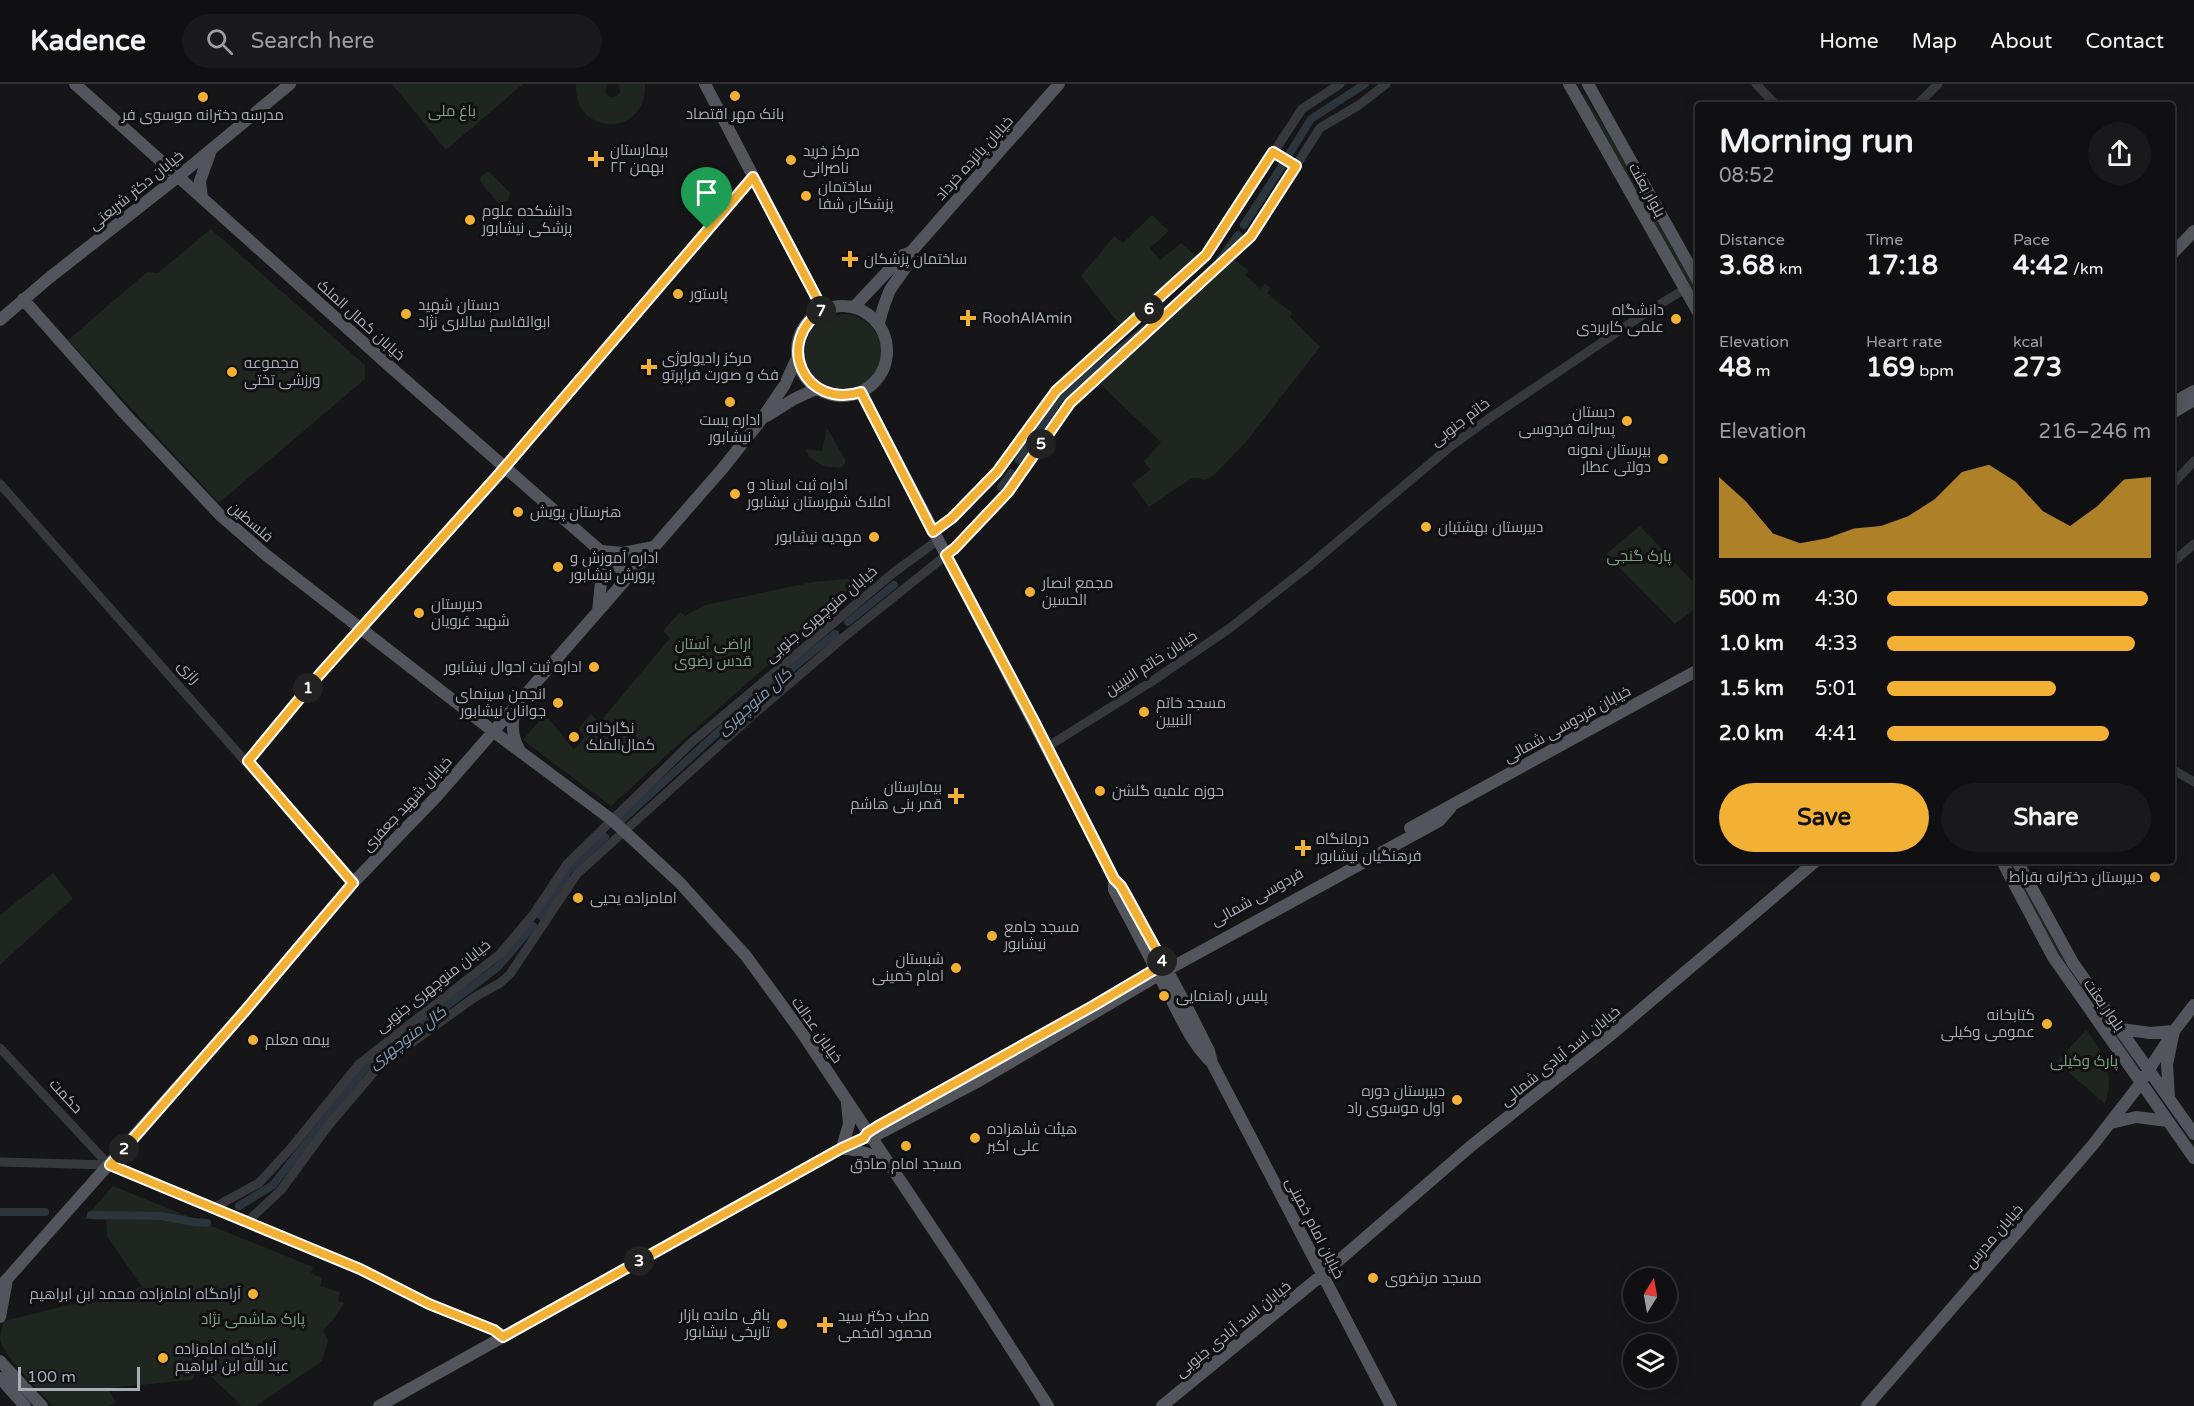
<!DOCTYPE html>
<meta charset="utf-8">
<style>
:root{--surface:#101012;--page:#19191b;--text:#f1f3f6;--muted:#9c9d9f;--line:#303032;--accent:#f2b134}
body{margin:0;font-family:"Varela Round",Cairo,sans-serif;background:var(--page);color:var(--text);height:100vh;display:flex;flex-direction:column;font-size:22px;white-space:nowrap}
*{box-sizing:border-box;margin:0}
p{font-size:20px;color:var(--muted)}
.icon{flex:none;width:33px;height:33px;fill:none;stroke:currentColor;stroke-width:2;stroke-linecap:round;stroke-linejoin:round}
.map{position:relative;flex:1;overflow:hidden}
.sheet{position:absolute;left:1695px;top:18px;width:480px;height:762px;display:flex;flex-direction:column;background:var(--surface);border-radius:6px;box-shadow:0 3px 15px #0003,0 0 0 2px var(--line)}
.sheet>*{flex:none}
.needle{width:39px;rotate:11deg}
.controls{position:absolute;left:1623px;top:1184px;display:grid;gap:12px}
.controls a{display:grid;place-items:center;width:54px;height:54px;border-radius:50%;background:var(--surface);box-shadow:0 3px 15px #0003,0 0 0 2px var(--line);font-size:30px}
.scale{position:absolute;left:18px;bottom:15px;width:122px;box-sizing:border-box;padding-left:6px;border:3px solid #a8adb8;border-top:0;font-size:16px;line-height:21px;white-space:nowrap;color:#a8adb8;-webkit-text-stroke:4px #111113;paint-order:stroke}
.pin{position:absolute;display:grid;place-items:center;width:51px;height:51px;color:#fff;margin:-62px -26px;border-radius:50% 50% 50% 0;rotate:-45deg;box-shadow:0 0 6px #0007}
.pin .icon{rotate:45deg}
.km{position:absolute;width:30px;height:30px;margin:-15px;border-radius:50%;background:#222;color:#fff;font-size:16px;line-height:30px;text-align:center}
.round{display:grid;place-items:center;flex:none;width:63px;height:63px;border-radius:32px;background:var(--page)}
.headline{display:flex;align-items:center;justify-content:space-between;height:102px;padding:0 24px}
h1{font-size:33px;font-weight:700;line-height:45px}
.stats{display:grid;grid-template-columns:repeat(3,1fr);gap:9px;height:102px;padding:6px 24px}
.stats div{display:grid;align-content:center}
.stats b{font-size:26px;font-weight:700}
.stats small{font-size:16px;font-weight:400}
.stats p{font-size:16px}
.chart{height:168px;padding:12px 24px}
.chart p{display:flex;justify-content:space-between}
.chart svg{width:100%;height:108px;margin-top:6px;fill:var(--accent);opacity:.7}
.button{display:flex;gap:12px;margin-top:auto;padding:12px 24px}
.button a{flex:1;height:69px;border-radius:36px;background:var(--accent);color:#111;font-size:24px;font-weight:700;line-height:69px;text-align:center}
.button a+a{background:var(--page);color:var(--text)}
ul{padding:0 24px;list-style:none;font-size:20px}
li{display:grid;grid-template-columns:96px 72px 1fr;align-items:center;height:45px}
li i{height:15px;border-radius:8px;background:var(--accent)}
header{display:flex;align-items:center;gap:36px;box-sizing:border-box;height:84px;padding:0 30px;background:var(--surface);border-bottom:2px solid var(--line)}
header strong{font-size:28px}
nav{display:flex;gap:33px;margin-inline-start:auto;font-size:21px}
.search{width:420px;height:54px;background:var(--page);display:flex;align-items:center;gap:15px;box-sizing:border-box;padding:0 21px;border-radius:33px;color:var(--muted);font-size:22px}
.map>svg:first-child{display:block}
.green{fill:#1e261f}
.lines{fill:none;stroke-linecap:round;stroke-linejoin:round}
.canal{stroke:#2c353c;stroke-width:8}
.minor{stroke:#37383d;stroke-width:9}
.major{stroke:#53555c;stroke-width:12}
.route-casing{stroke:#fff;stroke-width:12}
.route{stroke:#f2b134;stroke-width:8}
.poi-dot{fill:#f2b134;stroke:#111113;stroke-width:2}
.labels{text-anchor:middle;stroke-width:6;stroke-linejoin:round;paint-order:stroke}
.park-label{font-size:15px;fill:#7fa381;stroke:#111113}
.poi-label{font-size:15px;fill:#a8adb8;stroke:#111113;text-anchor:start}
.street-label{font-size:15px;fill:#a8adb8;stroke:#111113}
.water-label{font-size:16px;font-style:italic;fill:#7f9bb3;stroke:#111113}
</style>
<header>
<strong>Kadence</strong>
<div class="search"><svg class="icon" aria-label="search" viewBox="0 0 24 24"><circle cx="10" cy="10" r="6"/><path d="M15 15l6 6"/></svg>Search here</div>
<nav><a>Home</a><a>Map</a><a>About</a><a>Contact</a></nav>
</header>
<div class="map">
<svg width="2194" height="1322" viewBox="0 0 2194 1322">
<rect width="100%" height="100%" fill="#161618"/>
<path class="green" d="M392 0H523L446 66Z
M576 0H607L605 8C608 15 616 15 620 8L618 0H645C647 54 573 53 576 0Z
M1584 10 1620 69 1698 208V216L1582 11Z
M489 87 510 109 509 115 504 119H498L480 97 481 92Z
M1152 131 1169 147 1150 164 1160 176 1181 159 1198 174 1120 241 1081 192 1114 152 1123 159Z
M211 145 365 281V295L219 419 68 256 147 188 158 189Z
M1234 176 1249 187 1245 191 1260 205 1265 200 1271 204 1267 209 1292 229 1290 233 1320 263 1245 359 1214 391 1205 396 1198 394H1192L1149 423 1132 400 1150 386 1144 377 1161 358 1100 300Z
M805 268a38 38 0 1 1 76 0a38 38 0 1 1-76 0Z
M827 344 845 375V380L840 384 823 382 809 373 806 365 822 367Z
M1640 442 1698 503V522L1675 540 1606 470Z
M869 493 870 496C780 568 695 645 611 722L523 656 545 630 574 666 585 652 578 645 591 630 599 639 670 554 663 547 680 528 685 532 705 521 813 498Z
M2014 783 2065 878 2135 974 2132 977 2062 880 2011 784Z
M53 789 73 814 0 881V831Z
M2086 946C2104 970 2115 991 2105 1020L2057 978Z
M113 1102 313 1183 311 1189 322 1194 320 1202 340 1208 338 1217 344 1219 333 1236 323 1246 328 1257 322 1277 256 1322H242L199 1281 192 1296 108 1304 116 1319 107 1322H53C40 1308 3 1272 0 1255 0 1249 3 1242 4 1237L142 1203 107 1152 106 1136 84 1135Z"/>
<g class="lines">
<path class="canal" d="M1288 72 1311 35 1365 0
M1244 141 1282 82
M1220 176 1238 151
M1019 376 1061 313 1146 244
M1001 403 1011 389
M848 538 894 501
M623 735 762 608 835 550
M541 832 558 807 568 787 605 753
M239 1122 273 1101 367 982 498 883 533 842
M0 1128H45
M91 1131 161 1132 193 1138 207 1139"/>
<path class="minor" d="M1756 0 1776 21
M1917 21 1938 0
M1273 68 1296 82
M0 400 353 799
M2172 401 2194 377
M933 448 952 434 997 388 1056 307 1150 224 1206 171 1302 25 1340 0
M2172 479 2194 460
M1047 663 1151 598 1230 544 1304 486 1451 362 1494 331 1647 228 1685 205
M248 677 320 590 499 390 753 93
M2172 685 2194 698
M0 964 109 1081
M0 1078 109 1081 360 1185 429 1220 493 1246 503 1253
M211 1125 259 1099 291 1064 359 980 500 870 533 831 567 780 692 658 893 489 938 456
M247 1138 281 1106 329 1041 378 983 475 913 500 899 510 890 577 790 755 629 844 553 955 464 1008 408 1070 319 1251 152 1320 44 1359 21 1386 0"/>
<path class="major" d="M75 0 395 287 629 492
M705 0 823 226
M1569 0 1698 228
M1588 0 1698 197
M202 114 200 97 211 66
M2172 170 2194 147
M23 215 124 329 220 431 266 471 498 651 612 736 680 799 746 872 800 946 978 1213 1048 1322
M797 267a45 45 0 1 1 90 0a45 45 0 1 1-90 0Z
M854 223 903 171 911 168 1059 0
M0 236 49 194 179 92 290 0
M879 239C882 227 885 217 890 206 897 194 910 182 911 168
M861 308 1102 770 1114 795V806C1132 839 1149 872 1166 905 1179 930 1191 959 1212 979
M2172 319 2194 307
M2172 329 2194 316
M767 332 794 315 818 304
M598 527 603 479 601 467 623 469 654 463
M515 623C512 639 511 652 520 667
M1410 744 1698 586
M2002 777 2053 873 2194 1074
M2017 777 2073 879 2194 1050
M1126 810 1186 921 1209 967 1212 979 1391 1322
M2121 945 2150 949 2174 947 2167 980 2169 1014
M915 1021 1034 955
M2111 1039 2136 1033 2168 1037
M842 1064 849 1040 847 1019
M843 1064 866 1069 886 1077
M0 1203 244 928 353 799 437 712 723 384 761 336 784 302 798 272
M0 1233 7 1196
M0 1277 42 1322
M0 1294 25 1322
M379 1322 842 1064 864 1054H871L977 998 1167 886 1439 737 1452 722
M1162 1322 1322 1191 1471 1062 1612 950 1816 777
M1867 1322 2092 1062 2137 1004 2174 947 2194 921"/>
</g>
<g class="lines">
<g class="route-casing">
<path id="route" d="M1273 68 1296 82 1251 152 1070 319 1008 408 955 464 946 471 1035 639 1114 795 1121 802 1164 880 1093 922 878 1042 867 1049 864 1054 842 1064 503 1253 494 1246 429 1220 360 1185 110 1081 244 928 353 799 248 677 320 590 499 390 753 93 823 226C773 258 805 326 861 308L933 448 952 434 997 388 1056 307 1206 171Z"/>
</g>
<use href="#route" class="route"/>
</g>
<g class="poi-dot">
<circle cx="735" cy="12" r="6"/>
<circle cx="203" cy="13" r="6"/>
<path d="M593 66h6v6h6v6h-6v6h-6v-6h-6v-6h6z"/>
<circle cx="791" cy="76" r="6"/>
<circle cx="806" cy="112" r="6"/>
<circle cx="470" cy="136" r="6"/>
<path d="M847 166h6v6h6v6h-6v6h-6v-6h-6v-6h6z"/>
<circle cx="678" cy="210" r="6"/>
<circle cx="406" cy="230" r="6"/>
<path d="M965 225h6v6h6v6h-6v6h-6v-6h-6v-6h6z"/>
<circle cx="1676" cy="235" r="6"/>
<path d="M646 274h6v6h6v6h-6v6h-6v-6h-6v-6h6z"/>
<circle cx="232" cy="288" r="6"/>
<circle cx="730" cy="318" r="6"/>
<circle cx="1627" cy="337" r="6"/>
<circle cx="1663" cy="375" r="6"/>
<circle cx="735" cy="410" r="6"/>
<circle cx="518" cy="428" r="6"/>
<circle cx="1426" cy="443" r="6"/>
<circle cx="874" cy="453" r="6"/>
<circle cx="558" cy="483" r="6"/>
<circle cx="1030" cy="508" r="6"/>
<circle cx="419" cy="529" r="6"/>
<circle cx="594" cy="583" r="6"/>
<circle cx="558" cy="619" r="6"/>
<circle cx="1144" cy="628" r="6"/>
<circle cx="574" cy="653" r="6"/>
<circle cx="1100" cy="707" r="6"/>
<path d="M953 703h6v6h6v6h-6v6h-6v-6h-6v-6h6z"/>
<path d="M1300 755h6v6h6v6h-6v6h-6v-6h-6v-6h6z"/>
<circle cx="2155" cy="793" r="6"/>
<circle cx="578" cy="814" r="6"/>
<circle cx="992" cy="852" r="6"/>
<circle cx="956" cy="884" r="6"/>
<circle cx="1164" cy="912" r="6"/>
<circle cx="2047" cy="940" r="6"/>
<circle cx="253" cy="956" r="6"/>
<circle cx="1457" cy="1016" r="6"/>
<circle cx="975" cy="1054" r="6"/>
<circle cx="906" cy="1062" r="6"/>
<circle cx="1373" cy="1194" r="6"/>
<circle cx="253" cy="1210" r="6"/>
<circle cx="782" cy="1240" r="6"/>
<path d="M822 1232h6v6h6v6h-6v6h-6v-6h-6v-6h6z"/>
<circle cx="163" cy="1274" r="6"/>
</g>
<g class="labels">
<g class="park-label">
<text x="452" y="32">باغ ملی</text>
<text x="1639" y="477">پارک گنجی</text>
<text x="713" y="565">اراضی آستان<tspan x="713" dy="17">قدس رضوی</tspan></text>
<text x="2084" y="982">پارک وکیلی</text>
<text x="253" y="1240">پارک هاشمی نژاد</text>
</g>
<g class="poi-label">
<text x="735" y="35" text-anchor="middle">بانک مهر اقتصاد</text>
<text x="203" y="36" text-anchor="middle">مدرسه دخترانه موسوی فر</text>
<text x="610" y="71">بیمارستان<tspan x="610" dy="17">۲۲ بهمن</tspan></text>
<text x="803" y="72">مرکز خرید<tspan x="803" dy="17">ناصرانی</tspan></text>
<text x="818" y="108">ساختمان<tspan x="818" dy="17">پزشکان شفا</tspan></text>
<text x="482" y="132">دانشکده علوم<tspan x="482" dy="17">پزشکی نیشابور</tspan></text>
<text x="864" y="180">ساختمان پزشکان</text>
<text x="690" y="215">پاستور</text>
<text x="418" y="226">دبستان شهید<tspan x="418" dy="17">ابوالقاسم سالاری نژاد</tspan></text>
<text x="1664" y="231" text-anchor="end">دانشگاه<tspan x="1664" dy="17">علمی کاربردی</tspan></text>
<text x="982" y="239">RoohAlAmin</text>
<text x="662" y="279">مرکز رادیولوژی<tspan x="662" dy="17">فک و صورت فراپرتو</tspan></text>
<text x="244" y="284">مجموعه<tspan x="244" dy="17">ورزشی تختی</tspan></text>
<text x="1615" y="333" text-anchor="end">دبستان<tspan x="1615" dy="17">پسرانه فردوسی</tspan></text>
<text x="730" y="341" text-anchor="middle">اداره پست<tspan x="730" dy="17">نیشابور</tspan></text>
<text x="1651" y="371" text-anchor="end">بیرستان نمونه<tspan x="1651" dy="17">دولتی عطار</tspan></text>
<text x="747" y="406">اداره ثبت اسناد و<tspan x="747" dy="17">املاک شهرستان نیشابور</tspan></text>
<text x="530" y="433">هنرستان پویش</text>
<text x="1438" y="448">دبیرستان بهشتیان</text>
<text x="862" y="458" text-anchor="end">مهدیه نیشابور</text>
<text x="570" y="479">اداره آموزش و<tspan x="570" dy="17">پرورش نیشابور</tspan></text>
<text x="1042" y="504">مجمع انصار<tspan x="1042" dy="17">الحسین</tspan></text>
<text x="431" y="525">دبیرستان<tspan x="431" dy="17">شهید غرویان</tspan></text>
<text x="582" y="588" text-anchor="end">اداره ثبت احوال نیشابور</text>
<text x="546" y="615" text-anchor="end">انجمن سینمای<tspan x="546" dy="17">جوانان نیشابور</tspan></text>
<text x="1156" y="624">مسجد خاتم<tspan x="1156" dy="17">النبیین</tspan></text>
<text x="586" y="649">نگارخانه<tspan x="586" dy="17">کمال‌الملک</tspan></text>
<text x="942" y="708" text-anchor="end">بیمارستان<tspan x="942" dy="17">قمر بنی هاشم</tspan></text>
<text x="1112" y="712">حوزه علمیه گلشن</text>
<text x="1316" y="760">درمانگاه<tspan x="1316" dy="17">فرهنگیان نیشابور</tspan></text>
<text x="2143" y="798" text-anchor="end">دبیرستان دخترانه بقراط</text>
<text x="590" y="819">امامزاده یحیی</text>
<text x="1004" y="848">مسجد جامع<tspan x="1004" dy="17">نیشابور</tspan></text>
<text x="944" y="880" text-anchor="end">شبستان<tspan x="944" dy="17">امام خمینی</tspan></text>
<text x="1176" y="917">پلیس راهنمایی</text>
<text x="2035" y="936" text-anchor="end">کتابخانه<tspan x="2035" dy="17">عمومی وکیلی</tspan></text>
<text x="265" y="961">بیمه معلم</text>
<text x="1445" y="1012" text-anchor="end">دبیرستان دوره<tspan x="1445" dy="17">اول موسوی راد</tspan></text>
<text x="987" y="1050">هیئت شاهزاده<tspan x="987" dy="17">علی اکبر</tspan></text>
<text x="906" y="1085" text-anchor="middle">مسجد امام صادق</text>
<text x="1385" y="1199">مسجد مرتضوی</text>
<text x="241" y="1215" text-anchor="end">آرامگاه امامزاده محمد ابن ابراهیم</text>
<text x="770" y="1236" text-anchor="end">باقی مانده بازار<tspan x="770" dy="17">تاریخی نیشابور</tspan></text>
<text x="838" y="1237">مطب دکتر سید<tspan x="838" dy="17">محمود افخمی</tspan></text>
<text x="175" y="1270">آرامگاه امامزاده<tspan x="175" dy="17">عبد الله ابن ابراهیم</tspan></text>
</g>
<g class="street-label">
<text transform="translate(974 74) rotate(-48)" y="5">خیابان پانزده خرداد</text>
<text transform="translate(136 106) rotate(-39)" y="5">خیابان دکتر شریعتی</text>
<text transform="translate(1647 106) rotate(61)" y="5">بلوار بعثت</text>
<text transform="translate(361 236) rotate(42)" y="5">خیابان کمال الملک</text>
<text transform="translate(1460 338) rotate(-37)" y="5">خاتم جنوبی</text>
<text transform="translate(251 438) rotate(41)" y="5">فلسطین</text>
<text transform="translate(821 530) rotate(-40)" y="5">خیابان منوچهری جنوبی</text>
<text transform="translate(1151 579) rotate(-33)" y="5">خیابان خاتم النبیین</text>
<text transform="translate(189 588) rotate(48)" y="5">رازی</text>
<text transform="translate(1567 640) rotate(-29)" y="5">خیابان فردوسی شمالی</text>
<text transform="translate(407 720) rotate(-47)" y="5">خیابان شهید جعفری</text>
<text transform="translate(1257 813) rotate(-29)" y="5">فردوسی شمالی</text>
<text transform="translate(433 902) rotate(-38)" y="5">خیابان منوچهری جنوبی</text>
<text transform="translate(2104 921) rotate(55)" y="5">بلوار بعثت</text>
<text transform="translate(817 946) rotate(55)" y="5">خیابان عدالت</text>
<text transform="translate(1560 972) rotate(-39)" y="5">خیابان اسد آبادی شمالی</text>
<text transform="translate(66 1012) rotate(47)" y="5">حکمت</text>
<text transform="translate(1315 1144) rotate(63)" y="5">خیابان امام خمینی</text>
<text transform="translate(1994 1152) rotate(-49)" y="5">خیابان مدرس</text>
<text transform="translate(1233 1245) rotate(-39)" y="5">خیابان اسد آبادی جنوبی</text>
</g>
<g class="water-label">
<text transform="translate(754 617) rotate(-41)" y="6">کال منوچهری</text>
<text transform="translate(407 953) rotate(-37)" y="6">کال منوچهری</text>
</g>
</g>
</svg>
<div class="controls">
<a><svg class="needle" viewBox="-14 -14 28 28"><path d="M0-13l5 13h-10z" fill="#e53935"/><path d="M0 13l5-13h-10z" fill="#9c9d9f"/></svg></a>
<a><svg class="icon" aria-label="layers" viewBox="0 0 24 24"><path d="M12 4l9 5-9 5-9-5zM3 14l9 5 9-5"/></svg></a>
</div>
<div class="scale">100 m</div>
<div class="pin" style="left:707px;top:145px;background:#1e9e55"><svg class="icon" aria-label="arrive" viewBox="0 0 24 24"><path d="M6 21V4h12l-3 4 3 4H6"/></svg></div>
<b class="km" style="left:308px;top:604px">1</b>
<b class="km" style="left:124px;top:1065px">2</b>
<b class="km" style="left:639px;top:1177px">3</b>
<b class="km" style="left:1162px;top:877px">4</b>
<b class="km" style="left:1041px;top:360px">5</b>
<b class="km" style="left:1149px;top:225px">6</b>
<b class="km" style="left:821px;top:227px">7</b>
<section class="sheet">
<div class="headline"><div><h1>Morning run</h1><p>08:52</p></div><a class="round"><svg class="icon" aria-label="share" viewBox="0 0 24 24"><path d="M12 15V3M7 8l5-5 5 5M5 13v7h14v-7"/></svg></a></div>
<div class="stats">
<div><p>Distance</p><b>3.68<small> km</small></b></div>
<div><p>Time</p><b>17:18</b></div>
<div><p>Pace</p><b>4:42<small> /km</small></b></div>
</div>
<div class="stats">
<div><p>Elevation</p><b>48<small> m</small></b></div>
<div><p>Heart rate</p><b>169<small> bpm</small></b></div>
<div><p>kcal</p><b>273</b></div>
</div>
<div class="chart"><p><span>Elevation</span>216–246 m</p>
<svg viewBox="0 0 160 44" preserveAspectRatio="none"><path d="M0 44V11L10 21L20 34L30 38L40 36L50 32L60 31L70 27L80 20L90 9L100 6L110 13L120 25L130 31L140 23L150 12L160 11V44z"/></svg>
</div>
<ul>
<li><b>500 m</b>4:30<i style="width:99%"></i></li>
<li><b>1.0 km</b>4:33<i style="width:94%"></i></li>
<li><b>1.5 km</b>5:01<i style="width:64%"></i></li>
<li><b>2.0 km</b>4:41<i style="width:84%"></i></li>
</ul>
<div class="button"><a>Save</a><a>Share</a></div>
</section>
</div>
